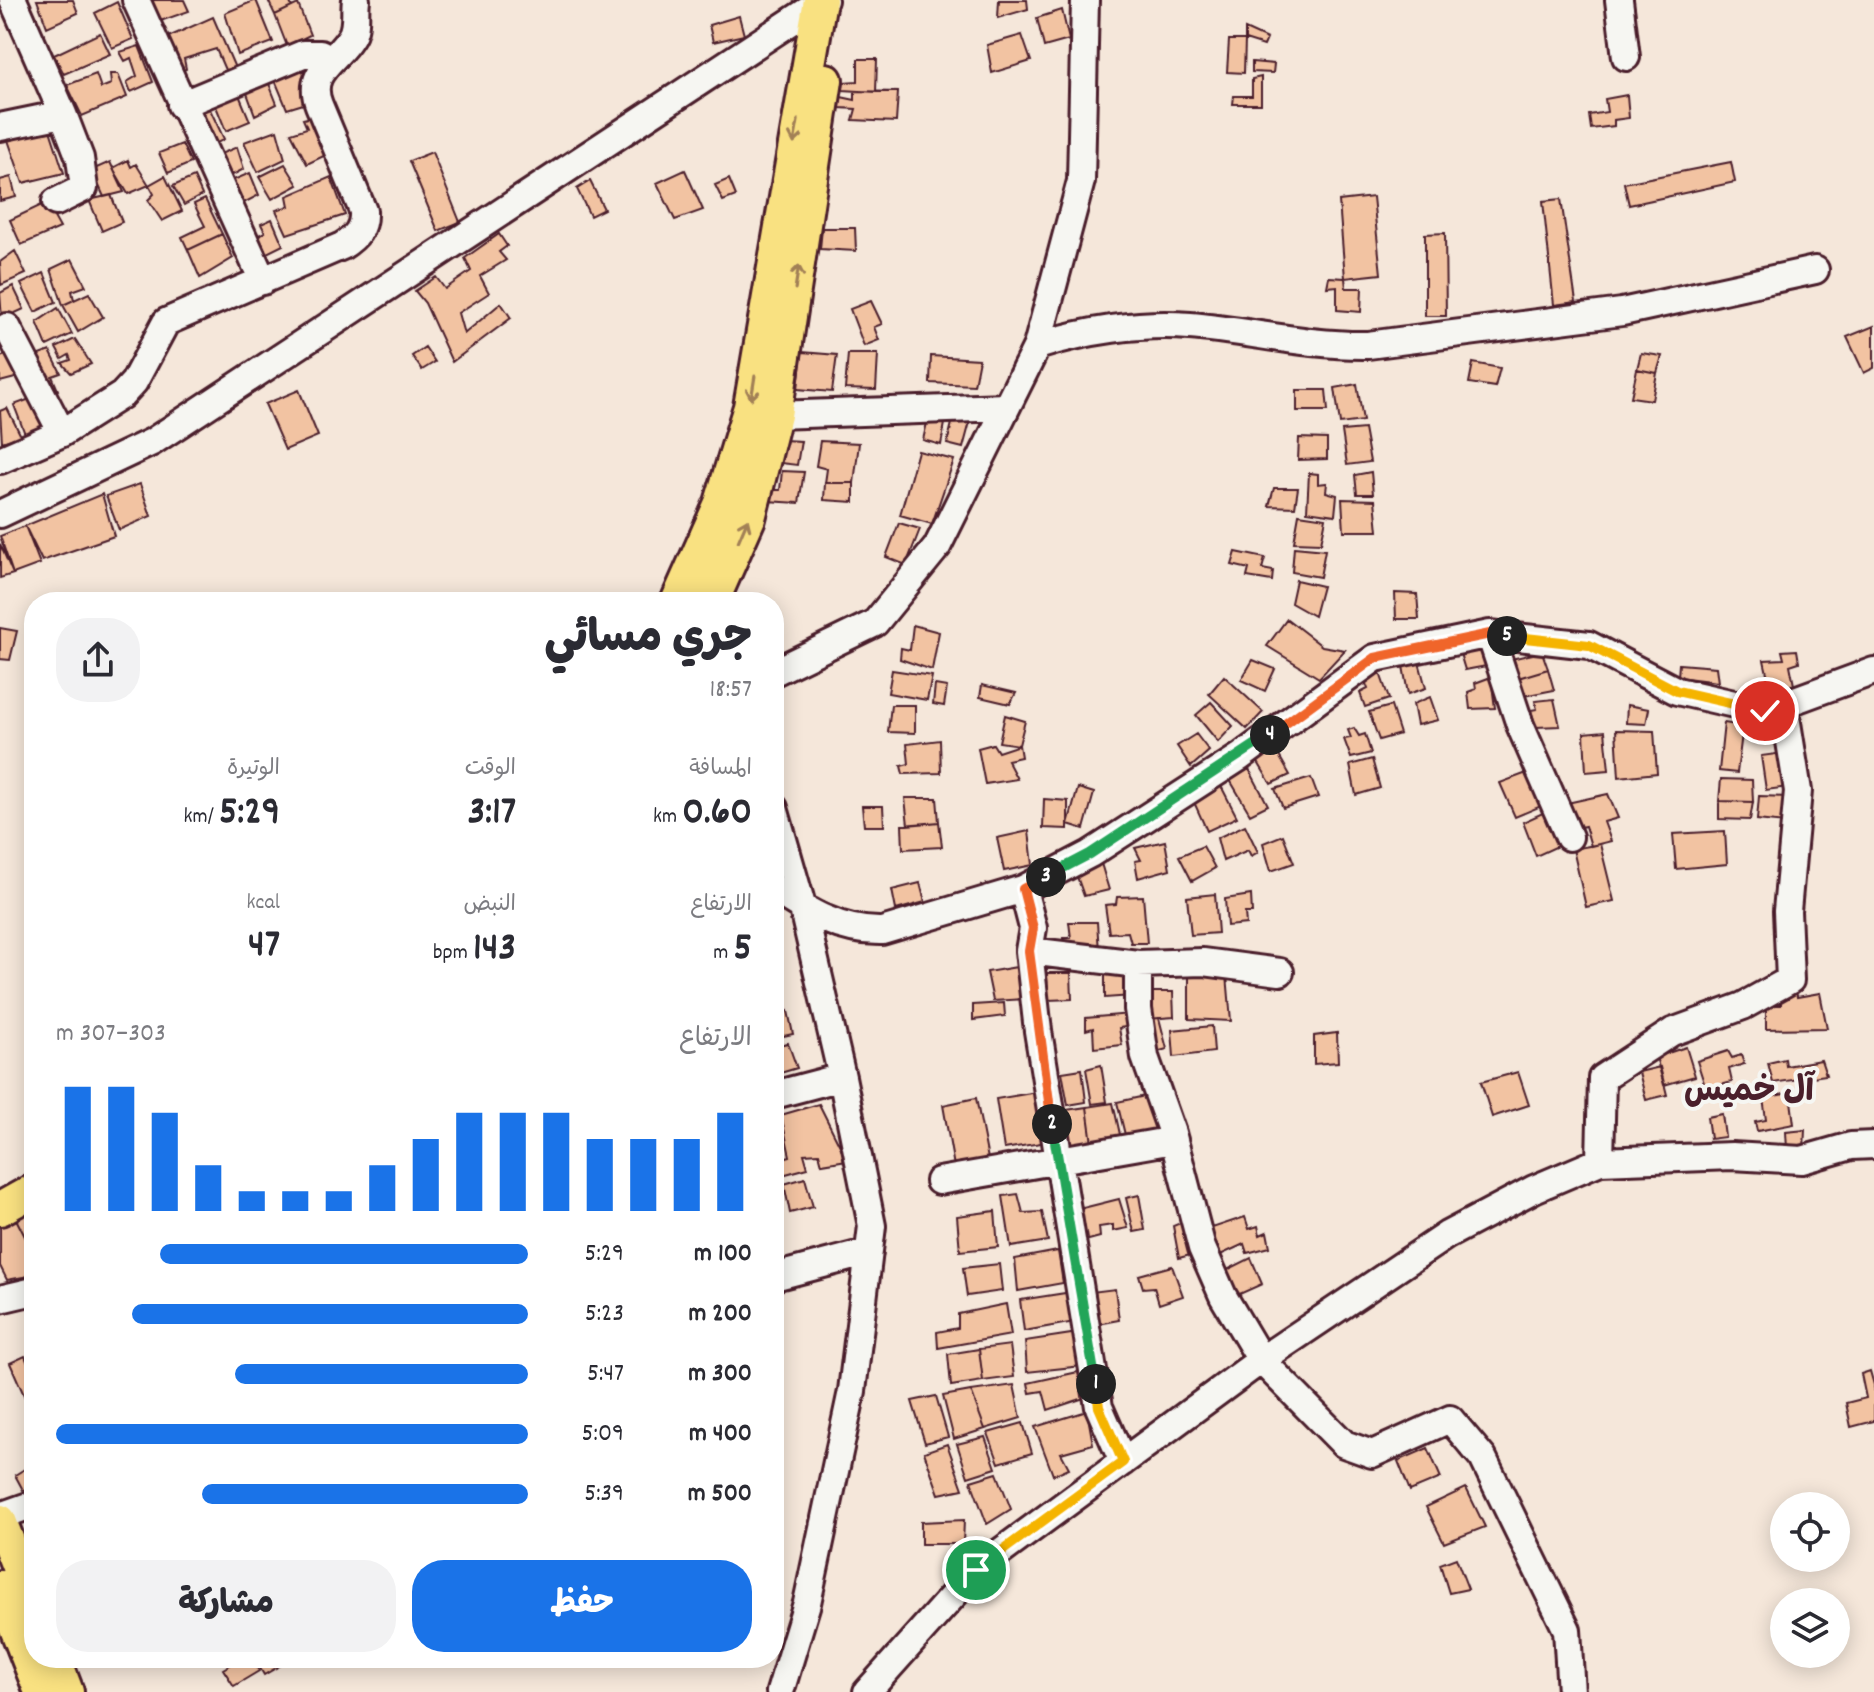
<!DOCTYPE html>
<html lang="ar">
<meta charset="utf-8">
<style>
:root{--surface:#fff;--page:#f2f2f3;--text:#2b2b33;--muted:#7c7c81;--accent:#1a73e8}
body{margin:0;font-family:Dekko,"Playpen Sans Arabic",sans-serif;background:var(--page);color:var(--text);direction:rtl;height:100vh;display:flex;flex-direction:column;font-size:30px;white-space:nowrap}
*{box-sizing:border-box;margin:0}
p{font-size:26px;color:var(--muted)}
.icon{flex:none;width:44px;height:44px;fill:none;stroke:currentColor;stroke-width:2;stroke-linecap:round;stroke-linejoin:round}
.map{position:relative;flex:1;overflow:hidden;direction:ltr}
.side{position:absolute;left:24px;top:592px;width:760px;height:1076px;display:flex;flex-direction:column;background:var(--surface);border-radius:32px;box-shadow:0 4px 20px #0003;direction:rtl}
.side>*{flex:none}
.controls{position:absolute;left:1770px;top:1492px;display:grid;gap:16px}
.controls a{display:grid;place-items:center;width:80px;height:80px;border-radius:50%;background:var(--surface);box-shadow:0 4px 20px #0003;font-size:40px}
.pin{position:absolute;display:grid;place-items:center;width:68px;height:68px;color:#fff;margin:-34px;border:4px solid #fff;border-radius:50%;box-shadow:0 2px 8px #0007}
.km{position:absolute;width:40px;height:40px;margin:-20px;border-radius:50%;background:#222;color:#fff;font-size:22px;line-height:40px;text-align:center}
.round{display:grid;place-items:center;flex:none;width:84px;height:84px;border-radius:32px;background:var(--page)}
.head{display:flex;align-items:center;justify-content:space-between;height:136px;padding:0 32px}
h1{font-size:44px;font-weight:800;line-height:60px}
.stats{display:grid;grid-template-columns:repeat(3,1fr);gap:12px;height:136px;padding:8px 32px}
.stats div{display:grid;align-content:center}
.stats b{font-size:40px;font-weight:800}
.stats small{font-size:22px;font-weight:400}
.stats p{font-size:22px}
.chart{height:224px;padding:16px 32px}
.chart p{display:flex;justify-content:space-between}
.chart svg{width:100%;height:144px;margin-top:8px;stroke:var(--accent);stroke-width:6}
.primary-button{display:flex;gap:16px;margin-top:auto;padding:16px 32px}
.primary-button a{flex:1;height:92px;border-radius:32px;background:var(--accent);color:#fff;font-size:32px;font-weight:800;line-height:92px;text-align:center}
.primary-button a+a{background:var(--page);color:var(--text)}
ul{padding:0 32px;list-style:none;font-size:26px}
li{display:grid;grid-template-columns:128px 96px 1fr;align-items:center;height:60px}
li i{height:20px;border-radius:10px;background:var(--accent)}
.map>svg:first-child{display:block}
.building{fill:#f2c3a2;stroke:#4a1f2b;stroke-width:2}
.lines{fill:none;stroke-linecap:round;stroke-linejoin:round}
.minor-casing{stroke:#4a1f2b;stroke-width:32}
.major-casing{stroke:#4a1f2b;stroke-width:38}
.minor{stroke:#f6f6f2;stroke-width:26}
.major{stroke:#f9e181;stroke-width:32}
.oneway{stroke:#a28056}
.split-1-casing{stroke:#fff;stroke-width:16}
.split-2-casing{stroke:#fff;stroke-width:16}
.split-3-casing{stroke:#fff;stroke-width:16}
.split-4-casing{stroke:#fff;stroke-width:16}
.split-5-casing{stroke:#fff;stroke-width:16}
.split-6-casing{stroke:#fff;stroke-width:16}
.split-1{stroke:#f5b400;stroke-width:10}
.split-2{stroke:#22a559;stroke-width:10}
.split-3{stroke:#f0652b;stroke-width:10}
.split-4{stroke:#22a559;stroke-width:10}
.split-5{stroke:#f0652b;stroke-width:10}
.split-6{stroke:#f5b400;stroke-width:10}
.labels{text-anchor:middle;stroke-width:8;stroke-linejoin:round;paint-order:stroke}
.quarter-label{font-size:34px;font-weight:bold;fill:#4a1f2b;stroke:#f6f6f2}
</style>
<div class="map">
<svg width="1874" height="1692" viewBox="0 0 1874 1692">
<rect width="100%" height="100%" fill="#f5e7da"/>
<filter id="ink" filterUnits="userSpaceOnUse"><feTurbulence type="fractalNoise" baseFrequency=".0125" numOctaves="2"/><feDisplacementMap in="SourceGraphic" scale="16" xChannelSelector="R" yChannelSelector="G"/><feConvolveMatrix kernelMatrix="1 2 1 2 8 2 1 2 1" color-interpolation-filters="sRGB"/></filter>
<g filter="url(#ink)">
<path class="building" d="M37 0H73L78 13 47 27Z
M144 0H184L189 11 152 24Z
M256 0 273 42 238 55 225 13Z
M268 0H289L292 7 275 15Z
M999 0H1027L1028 9 998 18Z
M117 2 133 39 112 48 95 13Z
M298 4 310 35 287 46 275 15Z
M1062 10 1069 40 1044 47 1037 18Z
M739 16 744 35 713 42 709 25Z
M213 17 235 68 225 70 216 49 184 59 186 69 170 76 157 42Z
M1245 29 1267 39 1264 46 1245 40Z
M100 33 110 54 64 74 54 55Z
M1022 35 1031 61 992 73 987 45Z
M1229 40H1245L1244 73 1227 72Z
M139 46 153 82 131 92 127 82 137 76 131 58 125 61 120 52Z
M858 59H877L876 92 843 90 844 82 858 81Z
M1252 62 1274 64 1273 73 1252 72Z
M301 65 313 101 287 109 272 73Z
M96 74 101 88 111 84 110 74H118L127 97 82 116 67 85Z
M266 76 277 104 255 115 244 85Z
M1261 77V104H1233L1234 96H1252V79Z
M237 90 250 121 226 131 213 99Z
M855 91 898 92 896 122 853 120 856 109 840 108 841 97 855 100Z
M1627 95 1629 118 1614 120V126L1591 129 1589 115 1607 112 1605 99Z
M207 103 224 139 206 149 189 110Z
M312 117 328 154 307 164 291 133 307 128 303 119Z
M49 127 64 173 23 183 8 140Z
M277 130 285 159 258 172 244 142Z
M182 144 191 163 168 173 159 153Z
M237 147 244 169 223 180 213 157Z
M432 152 460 222 438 231 409 161Z
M128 160 131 167 136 164 149 185 128 194 113 168Z
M110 162 124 192 104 197 92 170Z
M1731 162 1735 182 1629 205 1624 183Z
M285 164 298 185 272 199 259 177Z
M685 170 703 210 675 220 657 183Z
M250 173 259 195 236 207 224 184Z
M165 176 182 211 162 221 148 200 154 194 149 185Z
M11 177 16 197 0 201V180Z
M194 177 202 195 184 205 173 186Z
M331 177 345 215 287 234 276 210 289 206 287 196Z
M729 179 736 196 723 201 715 185Z
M590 181 604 209 590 216 577 189Z
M111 195 122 222 102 231 89 200Z
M1373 197 1381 274 1345 278 1339 201Z
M205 199 222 234 188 250 182 237 205 226 194 204Z
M1561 199 1576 302 1554 305 1543 201Z
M46 203 60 228 21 245 10 220Z
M272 219 283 245 259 257 251 239 265 232 261 224Z
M822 228H855L856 251 820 249Z
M1445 233 1446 316H1425V234Z
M222 234 233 258 200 278 188 250Z
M499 234 507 246 499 252 506 260 480 276 489 293 458 313 464 334 501 303 511 318 452 362 425 303 415 291 436 277 445 289 471 271 465 258Z
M15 251 26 274 1 285 0 262Z
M72 259 86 286 72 291 74 300 63 305 51 269Z
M44 273 56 302 35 312 21 284Z
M1329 277 1345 278 1346 288H1362L1361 312 1337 310V286L1327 287Z
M13 286 24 309 2 319 0 293Z
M89 293 103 317 78 332 63 305Z
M871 301 882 324 874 327 879 340 864 346 850 309Z
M58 308 72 334 47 346 37 322Z
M1874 326V368L1864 373 1847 337Z
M75 339 91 364 71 373 62 363 71 360 69 355 62 359 56 348Z
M425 347 435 362 422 370 412 356Z
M50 351 61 373 52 376 58 390 47 395 31 358Z
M802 352 837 355 832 392 798 389Z
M1641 353 1662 356 1657 373 1637 369Z
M9 354 19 377 0 382V357Z
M848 354H878L876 390 845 389Z
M931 356 979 359 974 385 930 383Z
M1473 363 1500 368 1495 387 1469 383Z
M1637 369 1657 373 1652 400 1631 397Z
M1357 384 1363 421 1340 424 1335 388Z
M299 390 318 436 285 450 265 404Z
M1297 390H1326L1328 411H1297Z
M30 399 43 426 25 434 14 405Z
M7 408 21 436 2 442 0 411Z
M929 414 946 418 941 445 923 440Z
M953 419 970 422 963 448 947 444Z
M1364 429 1370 462 1347 465 1342 431Z
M1299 438 1327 439V459L1298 460Z
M783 440 801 441 797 465 780 463Z
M820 441 859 443 854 483H825L827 469 816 466Z
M918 451 954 460 932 524 900 515Z
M782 471 804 472 799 503 767 501 769 490H780Z
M1371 472 1373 494H1357L1355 475Z
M1309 473 1318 474V484L1327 483 1326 492 1337 495 1335 515 1307 511Z
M825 483H854V502L824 500Z
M140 484 151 516 119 530 106 496Z
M1274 488H1298L1295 507 1269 506Z
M102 494 114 536 42 561 25 526Z
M1342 499 1375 500 1378 531H1344Z
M1299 514 1326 518 1321 543 1294 542Z
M899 523 920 529 906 565 886 557Z
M25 526 40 564 13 574 0 536Z
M0 544 13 574 0 578Z
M1294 547 1325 550 1320 577 1292 572Z
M1236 552 1265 558 1262 569 1273 571 1272 581 1247 577 1249 569 1232 565Z
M1296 580 1322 586 1314 616 1291 603Z
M1395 593 1417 594 1419 619H1396Z
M1287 619 1322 646 1345 650 1319 678 1267 646Z
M913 625 939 632 932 670 900 659 901 648 910 650Z
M0 628 17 631 10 660 0 659Z
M1488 646 1492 665 1465 670 1459 650Z
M1797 650 1799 662 1790 665 1794 685 1770 687 1764 660 1784 659 1782 651Z
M1542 652 1548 669 1518 678 1511 659Z
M1253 660 1275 669 1265 691 1241 680Z
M1419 662 1426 688 1408 694 1403 666Z
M1679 664 1716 667 1718 682 1678 677Z
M1548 669 1554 690 1523 696 1518 678Z
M892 670 932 676 927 700 888 693Z
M1379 670 1389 699 1365 707 1360 693 1368 689 1363 676Z
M1224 676 1263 712 1247 729 1209 694Z
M1491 677 1495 708 1470 709 1468 692 1476 689 1475 683Z
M935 685 947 687 944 706 933 704Z
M982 685 1016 693 1010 704 980 697Z
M1430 697 1438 720 1417 725 1413 704Z
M1554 699 1560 726 1536 727 1531 710 1537 709 1535 701Z
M1211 702 1233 726 1218 742 1196 715Z
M891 705H915V733L888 732Z
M1627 705 1649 709 1646 724 1626 723Z
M1391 706 1400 734 1379 740 1369 712Z
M1005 715 1025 721 1019 745 999 742Z
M1724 723 1743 726 1737 773 1719 771Z
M1354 728 1359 736 1365 734 1371 753 1351 758 1344 739 1351 738 1348 730Z
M1616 730 1654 731 1657 773 1619 777Z
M1605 731 1609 770 1586 772 1584 733Z
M1196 734 1209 751 1191 767 1177 746Z
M940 740 941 773 903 774 901 766 909 764 907 744Z
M993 744 998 752 1019 745 1021 757 1007 760 1017 779 985 784 978 748Z
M1274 747 1290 775 1271 784 1256 759Z
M1783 753 1789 787 1766 790 1761 756Z
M1372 759 1380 788 1356 795 1350 765Z
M1249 769 1268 805 1250 814 1230 780Z
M1532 771 1546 804 1515 817 1500 783Z
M1311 778 1318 797 1283 808 1275 789Z
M1721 779 1752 780 1753 802 1719 801Z
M1220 784 1237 817 1207 831 1193 800Z
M1078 788 1094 793 1084 829 1068 824Z
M1608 794 1618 818 1604 822 1611 841 1591 846 1585 826 1571 829 1567 803Z
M1759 796 1788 797 1785 823 1757 820Z
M905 798H937L939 822 908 825Z
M1044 799 1068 801V829L1043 828Z
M1719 801 1753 802 1750 820 1719 819Z
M862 806H883L884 826H864Z
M1547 811 1562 844 1536 856 1523 822Z
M939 822 942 847 903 849 902 825Z
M1245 825 1258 852 1251 856 1248 850 1223 861 1217 838Z
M1029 831 1033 865 1004 871 997 838Z
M1725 831 1727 864 1676 869 1673 834Z
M1283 835 1294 863 1271 871 1263 843Z
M1165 841 1170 869 1138 878 1135 861 1141 860 1135 848Z
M1600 844 1614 901 1586 907 1573 849Z
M1203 846 1215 868 1192 881 1179 856Z
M1100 860 1109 890 1084 896 1075 871Z
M920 883 925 902 896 910 892 890Z
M1215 894 1218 933 1191 935 1187 897Z
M1251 895 1252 913H1245L1246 924 1227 926 1225 899Z
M1143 896 1147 943H1131L1128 932 1109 933 1105 905 1116 904 1117 897Z
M1069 922H1097L1099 951H1063V938H1071Z
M1017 967 1025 999 993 1001 987 972Z
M1105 970H1131L1132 996 1105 998Z
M1047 973H1071L1072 999 1048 1000Z
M1189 974 1227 975 1231 1021 1189 1019Z
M1796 988 1797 997 1820 993 1827 1028 1766 1029V1005H1781V996Z
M1147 992H1173L1174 1017 1148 1019Z
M1004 1003 1005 1016 973 1020V1005Z
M788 1011 793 1034 774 1038V1014Z
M1130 1014 1131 1026 1119 1028 1122 1045 1094 1048 1093 1028 1086 1030V1018Z
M1159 1018 1167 1049 1156 1052 1148 1019Z
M1212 1026 1214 1052 1174 1057 1172 1030Z
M1337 1033 1338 1062 1314 1064V1036Z
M788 1043 797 1068 774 1075V1046Z
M1686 1047 1695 1076 1664 1085 1656 1057Z
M1728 1051 1732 1058 1741 1055 1744 1064 1729 1069 1732 1082 1706 1089 1697 1061Z
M1785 1059 1786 1066 1821 1060 1826 1075 1773 1083 1768 1063Z
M1101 1065 1107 1102 1092 1104 1086 1069Z
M1660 1067 1667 1095 1646 1100 1639 1072Z
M1082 1069 1086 1102 1068 1105 1062 1072Z
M1518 1072 1529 1105 1492 1117 1481 1082Z
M1037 1092 1047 1142 1004 1149 996 1099Z
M1790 1093 1794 1124 1757 1131 1755 1122 1766 1120 1763 1098Z
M1150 1095 1157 1132 1126 1139 1117 1102Z
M976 1098 989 1164 955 1172 943 1105Z
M1113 1103 1121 1139 1092 1143 1087 1107Z
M819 1104 847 1160 822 1164 819 1153 804 1154 808 1168 782 1175 776 1160 790 1156 781 1115Z
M1087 1107 1092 1143 1066 1147 1059 1111Z
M1722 1114 1725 1137 1710 1139 1707 1117Z
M1805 1130 1804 1149H1787L1786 1132Z
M805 1178 813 1207 790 1213 784 1184Z
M1018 1194 1023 1213 1042 1212 1048 1241 1011 1247 1003 1196Z
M1139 1195 1145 1230 1134 1232 1126 1198Z
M1119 1199 1128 1228 1113 1231V1225L1099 1227 1100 1237 1085 1241 1079 1209Z
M34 1209V1254L15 1217Z
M995 1211 998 1247 960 1251 957 1216Z
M15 1217 34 1254V1275L7 1280 0 1266V1227Z
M1245 1217 1249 1229 1258 1226 1260 1235 1267 1232 1270 1247 1247 1253 1244 1244 1214 1258 1203 1231Z
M1185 1221 1194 1254 1179 1258 1173 1226Z
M1058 1251 1063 1283 1018 1291 1015 1259Z
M1251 1258 1262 1284 1233 1297 1221 1273Z
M999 1264 1002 1291 967 1296 963 1268Z
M1172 1266 1183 1296 1159 1304 1154 1287 1143 1288 1139 1275Z
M1115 1289 1119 1320 1097 1324 1091 1292Z
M1072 1292 1075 1322 1024 1331 1020 1300Z
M1006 1304 1011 1335 938 1348 937 1332 958 1328V1314Z
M1078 1333 1082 1366 1027 1372 1025 1341Z
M1010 1345 1014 1377 983 1381 979 1349Z
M979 1349 983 1381 951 1386 948 1354Z
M25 1356 34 1378V1418L10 1363Z
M1870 1371 1874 1385V1421L1851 1427 1846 1403 1866 1398 1861 1374Z
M1078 1372 1084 1398 1048 1410 1043 1391 1030 1393 1028 1383Z
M1014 1385 1021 1418 985 1429 971 1391Z
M971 1391 985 1429 954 1439 943 1396Z
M936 1396 948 1437 925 1443 912 1401Z
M1087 1411 1093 1444 1061 1453 1069 1468 1053 1475 1035 1427Z
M1023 1423 1032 1453 999 1463 988 1433Z
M985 1437 996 1468 968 1477 957 1444Z
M947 1444 963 1489 939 1494 924 1452Z
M1428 1448 1441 1478 1410 1491 1398 1461Z
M34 1463V1488L23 1490 15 1475Z
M997 1473 1011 1509 987 1524 971 1481Z
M1466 1488 1485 1527 1444 1543 1426 1507Z
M964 1520 963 1544H921V1522Z
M1456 1558 1468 1589 1449 1593 1440 1564Z
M242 1658H252L259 1671 234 1686 223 1669Z
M254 1658H286L288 1661 264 1675Z"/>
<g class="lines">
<g class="minor-casing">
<path id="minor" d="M136 0 263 281
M1619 0 1626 57
M181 105 303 54H320L330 60
M0 127 63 114 13 0
M56 202 84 188 80 158 63 114
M7 327 62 433
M1037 346C1084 331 1140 322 1190 326 1250 331 1307 346 1368 345L1622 312 1815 270
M775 415 1006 407
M0 460 62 433 122 395 134 382 166 322 342 246C356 237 364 229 363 211L319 105C306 72 335 62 350 38 358 27 354 13 356 0
M0 514 152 442 824 0
M1490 634 1520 725 1569 837
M774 672 875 623 937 547 1037 346 1081 181 1085 0
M774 808 803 909 842 1077 774 1095
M774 889C808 912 840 932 882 931L1023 889 1090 854 1240 757 1375 658 1490 634 1589 645 1677 691 1765 711 1874 671
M1023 889 1033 928 1029 951 1038 1031 1099 1407 1123 1462
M1029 951 1138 964 1203 962 1280 972
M1138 964V1009L1145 1057 1172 1133 1202 1248 1223 1296 1261 1360 1344 1444 1372 1454 1450 1419 1483 1458 1567 1630 1571 1692
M1600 1161 1602 1078 1672 1032 1743 1006 1790 980 1787 911 1798 791 1784 704
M939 1181 1174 1140
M774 1277 869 1252
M0 1299 34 1291
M0 1516 34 1504
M780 1692 807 1603 852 1391 872 1226 842 1077
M867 1692 976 1570 1261 1360 1447 1235 1534 1189 1600 1161 1732 1156 1802 1160 1851 1146 1874 1145"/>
</g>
<g class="major-casing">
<path id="major" d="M677 602 721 503 750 407 820 0
M712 602 749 518 775 415 826 80
M0 1209 34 1190
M0 1521 34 1607
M0 1587 41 1692
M54 1658 67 1692"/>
</g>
<use href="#minor" class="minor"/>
<use href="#major" class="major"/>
</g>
<defs><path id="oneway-shaft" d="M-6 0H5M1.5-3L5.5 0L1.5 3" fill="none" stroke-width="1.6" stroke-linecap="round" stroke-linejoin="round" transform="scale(2)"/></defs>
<g class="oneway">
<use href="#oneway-shaft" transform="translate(796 132) rotate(100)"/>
<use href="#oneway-shaft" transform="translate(797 277) rotate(-81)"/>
<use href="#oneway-shaft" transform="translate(753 388) rotate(99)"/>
<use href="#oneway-shaft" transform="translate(743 530) rotate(-67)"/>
</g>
</g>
<g class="lines" filter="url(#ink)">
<g class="split-1-casing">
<path id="split-1" d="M976 1570 1123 1462 1099 1407 1096 1384"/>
</g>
<g class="split-2-casing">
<path id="split-2" d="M1052 1124 1096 1384"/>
</g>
<g class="split-3-casing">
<path id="split-3" d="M1046 877 1023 889 1033 928 1029 951 1052 1124"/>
</g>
<g class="split-4-casing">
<path id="split-4" d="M1046 877 1090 854 1270 735"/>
</g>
<g class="split-5-casing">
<path id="split-5" d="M1270 735 1375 658 1490 634 1507 636"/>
</g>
<g class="split-6-casing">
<path id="split-6" d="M1507 636 1589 645 1677 691 1765 711"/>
</g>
<use href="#split-1" class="split-1"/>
<use href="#split-2" class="split-2"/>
<use href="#split-3" class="split-3"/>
<use href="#split-4" class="split-4"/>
<use href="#split-5" class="split-5"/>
<use href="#split-6" class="split-6"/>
</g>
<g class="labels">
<g class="quarter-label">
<text x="1749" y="1100">آل خميس</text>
</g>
</g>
</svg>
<div class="controls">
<a><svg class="icon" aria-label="locate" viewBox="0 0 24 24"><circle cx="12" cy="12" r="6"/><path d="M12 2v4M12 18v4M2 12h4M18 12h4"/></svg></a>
<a><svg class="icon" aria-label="layers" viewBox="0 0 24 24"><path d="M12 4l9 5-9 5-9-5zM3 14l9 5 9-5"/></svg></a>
</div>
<div class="pin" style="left:976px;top:1570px;background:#1e9e55"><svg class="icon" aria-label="arrive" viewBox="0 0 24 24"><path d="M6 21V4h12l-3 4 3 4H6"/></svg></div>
<div class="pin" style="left:1765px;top:711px;background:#d93025"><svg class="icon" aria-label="check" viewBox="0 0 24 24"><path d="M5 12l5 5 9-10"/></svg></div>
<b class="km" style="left:1096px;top:1384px">1</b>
<b class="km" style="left:1052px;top:1124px">2</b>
<b class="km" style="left:1046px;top:877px">3</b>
<b class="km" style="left:1270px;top:735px">4</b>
<b class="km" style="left:1507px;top:636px">5</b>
<section class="side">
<div class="head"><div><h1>جري مسائي</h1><p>18:57</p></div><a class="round"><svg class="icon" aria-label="share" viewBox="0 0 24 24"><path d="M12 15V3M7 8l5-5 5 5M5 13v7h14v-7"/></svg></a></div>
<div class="stats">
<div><p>المسافة</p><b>0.60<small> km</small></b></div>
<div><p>الوقت</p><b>3:17</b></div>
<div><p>الوتيرة</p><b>5:29<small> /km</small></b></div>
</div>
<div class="stats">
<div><p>الارتفاع</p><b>5<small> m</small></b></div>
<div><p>النبض</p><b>143<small> bpm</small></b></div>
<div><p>kcal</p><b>47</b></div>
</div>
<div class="chart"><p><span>الارتفاع</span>303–307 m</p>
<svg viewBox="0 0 160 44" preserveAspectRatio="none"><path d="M5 44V6M15 44V6M25 44V14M35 44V30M45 44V38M55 44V38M65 44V38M75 44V30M85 44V22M95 44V14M105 44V14M115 44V14M125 44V22M135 44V22M145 44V22M155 44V14"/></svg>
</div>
<ul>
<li><b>100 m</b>5:29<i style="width:78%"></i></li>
<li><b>200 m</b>5:23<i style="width:84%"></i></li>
<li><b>300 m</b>5:47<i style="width:62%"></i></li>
<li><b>400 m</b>5:09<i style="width:100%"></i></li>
<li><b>500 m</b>5:39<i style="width:69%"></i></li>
</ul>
<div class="primary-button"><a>حفظ</a><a>مشاركة</a></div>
</section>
</div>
